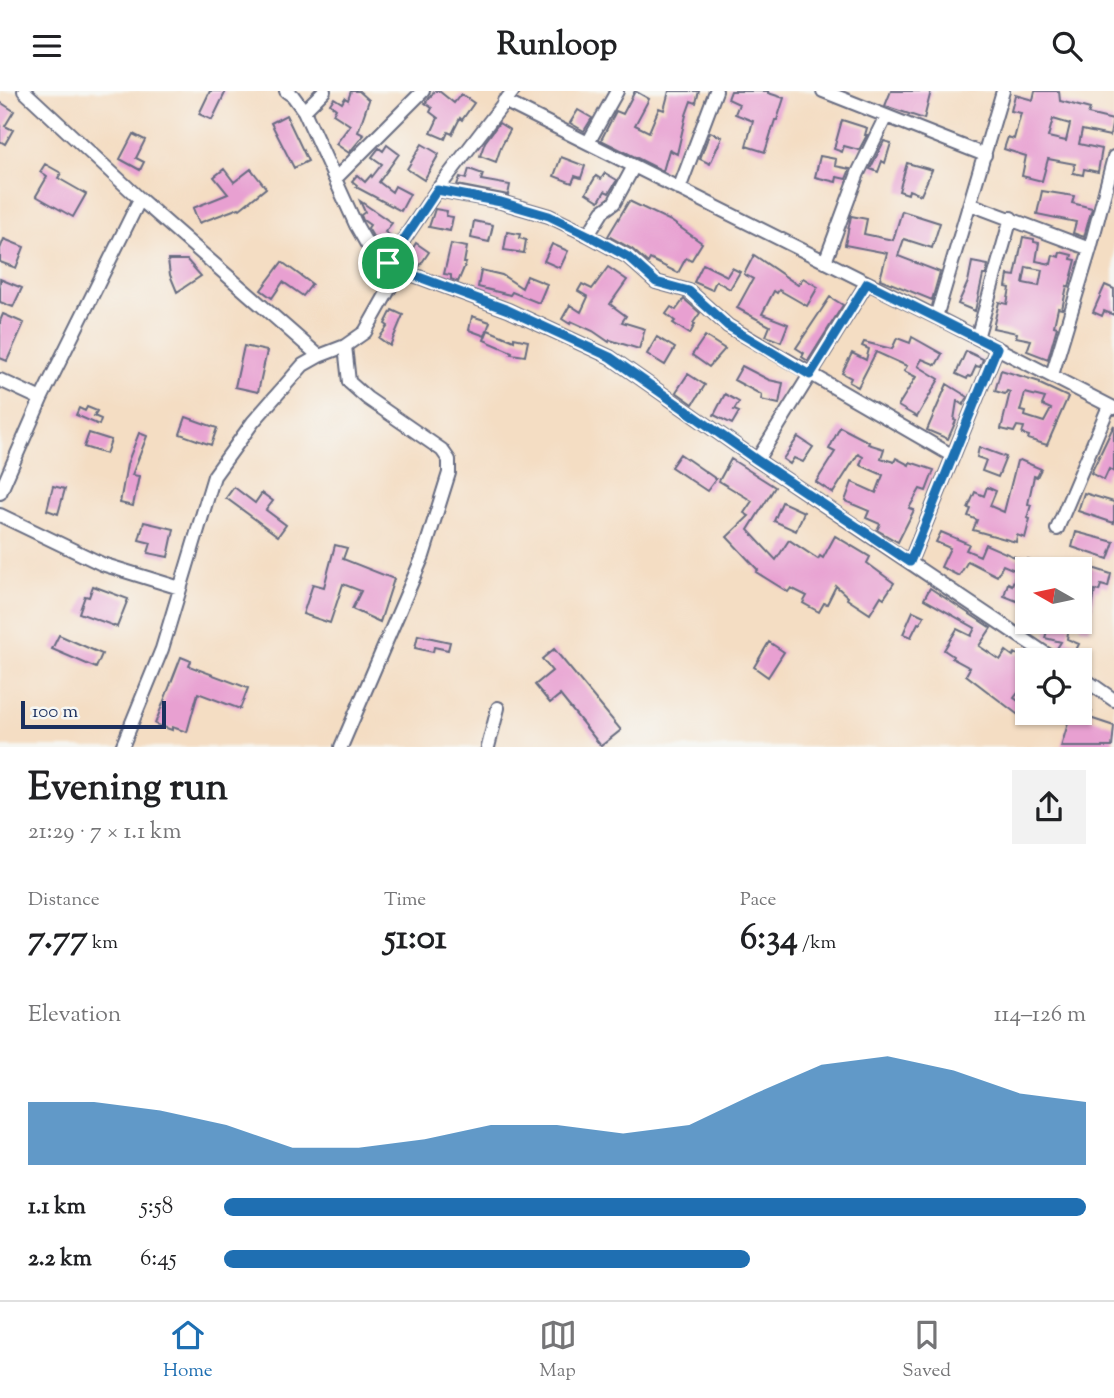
<!DOCTYPE html>
<meta charset="utf-8">
<style>
:root{--surface:#fff;--page:#f2f2f2;--text:#202124;--muted:#757577;--line:#e0e0e0;--accent:#1f6fb2}
body{margin:0;font-family:"Sorts Mill Goudy",serif;background:var(--page);color:var(--text);height:100vh;display:flex;flex-direction:column;font-size:26px;white-space:nowrap}
*{box-sizing:border-box;margin:0}
p{font-size:23px;color:var(--muted)}
.icon{flex:none;width:38px;height:38px;fill:none;stroke:currentColor;stroke-width:2;stroke-linecap:round;stroke-linejoin:round}
.map{position:relative;height:656px;overflow:hidden}
.drawer{display:flex;flex-direction:column;background:var(--surface);flex:1}
.drawer>*{flex:none}
.needle{width:46px;rotate:279deg}
.controls{position:absolute;left:1015px;top:466px;display:grid;gap:14px}
.controls a{display:grid;place-items:center;width:77px;height:77px;border-radius:0px;background:var(--surface);box-shadow:0 2px 5px #0004;font-size:35px}
.scale{position:absolute;left:21px;bottom:18px;width:145px;box-sizing:border-box;padding-left:7px;border:4px solid #1b2f5e;border-top:0;font-size:19px;line-height:24px;white-space:nowrap;color:#1b2f5e;-webkit-text-stroke:5px #f6f6f2;paint-order:stroke}
.pin{position:absolute;display:grid;place-items:center;width:60px;height:60px;color:#fff;margin:-30px;border:4px solid #fff;border-radius:50%;box-shadow:0 2px 7px #0007}
.round{display:grid;place-items:center;flex:none;width:74px;height:74px;border-radius:0px;background:var(--page)}
.overview{display:flex;align-items:center;justify-content:space-between;height:119px;padding:0 28px}
h1{font-size:38px;font-weight:700;line-height:52px}
.stats{display:grid;grid-template-columns:repeat(3,1fr);gap:10px;height:119px;padding:7px 28px}
.stats div{display:grid;align-content:center}
.stats b{font-size:35px;font-weight:700}
.stats small{font-size:19px;font-weight:400}
.stats p{font-size:19px}
.chart{height:196px;padding:14px 28px}
.chart p{display:flex;justify-content:space-between}
.chart svg{width:100%;height:126px;margin-top:7px;fill:var(--accent);opacity:.7}
ul{padding:0 28px;list-style:none;font-size:23px}
li{display:grid;grid-template-columns:112px 84px 1fr;align-items:center;height:52px}
li i{height:18px;border-radius:9px;background:var(--accent)}
header{display:flex;justify-content:space-between;align-items:center;height:91px;padding:0 28px;background:var(--surface);font-size:32px;font-weight:700}
.tabs{display:flex;justify-content:space-around;align-items:center;height:98px;border-top:2px solid var(--line);background:var(--surface);font-size:19px;color:var(--muted)}
.tabs a{display:grid;justify-items:center;gap:4px}
.tabs .active{color:var(--accent)}
.map>svg:first-child{display:block}
.building{fill:#e8a0d1;fill-rule:evenodd}
.lines{fill:none;stroke-linecap:round;stroke-linejoin:round}
.minor-casing{stroke:#676c81;stroke-width:16}
.minor{stroke:#fff;stroke-width:12}
.route-casing{stroke:#fff;stroke-width:14}
.route{stroke:#1f6fb2;stroke-width:9}
</style>
<header><svg class="icon" aria-label="menu" viewBox="0 0 24 24"><path d="M4 6h16M4 12h16M4 18h16"/></svg>Runloop<svg class="icon" aria-label="search" viewBox="0 0 24 24"><circle cx="10" cy="10" r="6"/><path d="M15 15l6 6"/></svg></header>
<div class="map">
<svg width="1114" height="656" viewBox="0 0 1114 656">
<rect width="100%" height="100%" fill="#f6f6f2"/>
<filter id="ink" filterUnits="userSpaceOnUse"><feTurbulence type="fractalNoise" baseFrequency=".0143" numOctaves="2"/><feDisplacementMap in="SourceGraphic" scale="14" xChannelSelector="R" yChannelSelector="G"/><feConvolveMatrix kernelMatrix="1 2 1 2 8 2 1 2 1" color-interpolation-filters="sRGB"/></filter>
<filter id="wash" filterUnits="userSpaceOnUse"><feTurbulence type="fractalNoise" baseFrequency=".00686" numOctaves="4" result="noise"/><feDisplacementMap in="SourceGraphic" scale="28" xChannelSelector="R" yChannelSelector="G"/><feGaussianBlur stdDeviation="1.57" result="paint"/><feColorMatrix in="noise" values="0 0 0 0 0 0 0 0 0 0 0 0 0 0 0 0 0 1.4 0 .05"/><feComposite in="paint" operator="in"/></filter>
<g filter="url(#wash)">
<rect width="100%" height="100%" fill="#f4ddc3"/>
<g id="blocks">
<path class="building" d="M210 0H226L212 29 199 23Z
M351 0H359L369 9 358 41 364 44 349 62 336 53 350 34 333 23 336 18 330 13 334 7 342 12 345 7 348 9Z
M435 0H439L454 12 461 3 474 12 462 29 460 27 452 43 448 41 445 48 431 42 438 27 430 21 432 17 425 12Z
M635 0 649 8 635 34 649 41 659 17 664 19 669 0H699L696 12 691 10 686 24 677 63 669 59 663 80 601 49 616 20 623 23Z
M731 0H768V2L784 7 777 29H775L765 61 746 55 753 30 735 23 739 13 728 8Z
M891 0H931L924 28 885 15Z
M1035 0H1059L1060 10 1090 18 1088 23 1113 29 1110 45 1082 39 1079 53 1102 58 1098 81 1084 78 1083 84 1073 82 1075 73 1048 68 1042 90 1022 85 1026 65 1004 58 1008 46 1014 48 1021 22 1011 20 1015 4 1033 9ZM1053 28 1070 33 1066 50 1048 46Z
M0 11 14 20 5 35 13 39 5 53 0 50Z
M578 19 592 27 584 40 570 32Z
M286 24 308 70 294 77 271 32Z
M842 29 867 37 865 44H867L859 59 844 55 842 61 834 58Z
M499 32 510 39 501 56 496 71 480 65 485 51Z
M710 41 722 46 710 73 700 68Z
M133 43 145 49 136 67 144 71 140 79 120 68Z
M884 50 891 52 885 72 882 70 878 81 870 78Z
M422 53 439 63 424 89 407 78Z
M387 54 399 63 379 91 392 101 395 95 410 103 401 120 356 96 357 94 352 90 357 84 365 91 371 84 372 86 382 73 372 66 379 57 383 60Z
M820 65 836 68 835 75 850 78 846 88 837 86 836 91 815 86Z
M561 66 585 75 581 87 575 85 572 92 554 85Z
M907 72 932 79 921 104 909 99 908 103 899 100Z
M45 73 61 82 58 87 86 103 73 126 36 105 47 86 40 81Z
M224 78 234 91 251 78 266 97 240 118 239 117 199 132 193 117 228 103 214 86Z
M469 78 483 83 481 89 510 94 508 104 457 94 460 86 466 88Z
M605 82 617 89 609 102 605 100 599 110 586 102 596 85 601 88Z
M1042 100 1074 105 1072 112 1092 117 1084 146 1073 142 1076 131 1037 123Z
M360 110 392 132 385 141 391 145 384 156 375 149 368 137 370 134 363 129 361 124 365 121Z
M629 110 671 130 702 152 691 170 686 167 678 182 650 168 648 172 632 158 608 145Z
M435 118 447 120 446 125 453 126 450 140 429 136Z
M902 120 940 132 932 157 904 148 898 165 940 181 932 209 880 188 887 162 845 154 851 125 867 128 864 143 893 149Z
M474 130 493 134 489 151 471 147Z
M507 141 520 143 519 147 526 149 524 162 504 159Z
M1023 146 1034 148V151L1039 152 1036 170 1051 173 1053 164 1059 166 1060 161 1072 164 1071 168 1076 169 1069 196 1067 195 1062 218 1058 217 1054 235 1057 236 1048 268 1027 260 1031 249 1016 246 1017 242 993 237 999 211 1007 213 1010 197 1006 196 1008 184 1015 185ZM1026 176 1042 179 1039 195 1023 192Z
M4 148 24 156 16 177 0 171V158Z
M416 152 429 161 419 176 406 168Z
M451 153 467 156 464 172H466L458 191 451 188V184L444 183Z
M552 153 568 160 560 177 544 170Z
M754 164 798 194 803 187 818 196 807 215 779 199 777 202 774 200 762 223 788 233 781 251 766 245 770 235 737 217 753 188 744 183Z
M168 169H187L201 185 177 201 170 184Z
M282 171 312 193 303 205 283 191 272 207 261 199Z
M972 171 988 174 986 184H983L975 220 958 213 968 191Z
M703 173 727 185 732 177 740 181 730 198 716 190 712 199 694 191Z
M608 176 627 189 610 213 626 225 622 231 645 238 639 258 610 249 609 251 593 240 571 230 570 233 562 228 570 214 581 221 588 206 578 200 582 193 592 198Z
M481 179 502 184 522 197 527 185 547 193 539 212 512 201 510 204 478 196Z
M0 188 22 197 13 216 0 211Z
M1105 194 1114 198V224L1104 220 1102 225 1093 221Z
M830 206 843 214 808 270 802 266 804 262 796 257Z
M684 208 700 222 693 232 695 233 690 243 673 232 675 230 666 223 671 216 676 219Z
M392 219 403 224 390 255 379 247 388 235 385 233Z
M3 223 24 232 7 270 0 267V230Z
M472 225 490 231 485 245 469 239Z
M488 239 514 250V247L528 250 525 265 511 263 512 261 484 249Z
M705 245 725 258 709 276 692 264Z
M657 246 675 257 665 274 647 263Z
M912 246 942 263 936 274 922 268 918 275 939 288 917 326 898 315 916 286 904 280 907 275 876 261 858 296 849 291 851 287 842 282 852 262 866 269 869 258 862 255 864 251 892 258 897 247 910 252Z
M244 255 267 260 258 301 235 296Z
M966 260 983 268 980 276 976 275 971 286 968 285 967 288 956 283Z
M742 275 769 289 783 292 779 313 761 309 762 304 734 289Z
M1001 279 1040 291V293L1068 306 1047 354 1028 348 1029 345 1022 343 1024 336 1017 335 1014 341 1001 338 1010 301 1007 300 1005 303 995 300ZM1025 302 1045 307 1042 314 1051 318 1044 331 1025 325 1026 321 1020 320Z
M688 283 705 294 693 313 676 301Z
M947 293 968 306 963 314 957 310 954 329 956 330 948 348 927 339Z
M725 303 739 311 734 319 739 321 732 333 714 324Z
M87 316 97 320 94 325 101 328 99 334 76 324 79 317 85 320Z
M186 326 217 337 211 354 180 343Z
M1114 334V381L1109 378 1104 389 1091 382Z
M840 336 869 351 868 353 884 358 881 367 894 371 896 367 909 374 910 371 934 379 926 400 920 398 909 417 914 419 898 451 877 439 880 433 866 427 869 420 845 410 852 391 876 402 883 384 860 374 863 366 858 363 833 402 816 391 835 361 829 358Z
M89 342 111 349 106 363 84 356Z
M139 342 147 345 132 384 139 385 133 415 120 412 127 373Z
M798 346 813 356 803 371 794 367 790 373 783 368Z
M979 356 1006 366 998 386 982 380 986 369 977 366Z
M680 363 716 388 707 400 671 376Z
M731 368 775 396 748 439 776 469 789 449 818 468 820 465 823 467 835 445 870 466 867 472 894 492 884 507 881 505 870 523 847 508 848 506 836 495 827 513 824 512 819 521 803 512 807 505 791 497 788 501 756 481 758 479 727 446 749 425 744 422 752 410 719 390Z
M1020 369 1041 378 1037 386 1034 385 1028 413 1031 414 1027 427 1030 428 1025 447 1017 444 1016 451 973 439 977 429 968 425 971 418 968 417 975 401 984 405 987 396 996 400 990 415 1004 421 1017 370Z
M53 395 65 398 58 423 47 419Z
M234 396 255 412 262 402 273 410 266 419 286 434 278 445 226 407Z
M1084 402 1114 411V432L1078 420Z
M782 411 804 421 796 440 774 430Z
M144 431 174 438 168 466 148 462 151 452 139 449Z
M941 441 969 453 966 459 980 465 985 453 1026 471 1028 468 1038 472 1037 475 1043 478H1027V514L1004 505 1008 492 1012 494 1017 480 1003 474 997 485 968 470 959 485 941 476 950 457 936 451Z
M1076 441 1114 451 1108 468 1072 456Z
M335 454 347 457 343 468 394 488 380 531 352 518 361 500 343 493 330 532 303 523 313 493 324 496Z
M1080 473 1111 483 1108 496 1101 494 1099 500 1095 499 1089 538 1080 537Z
M93 495 128 508 117 536 79 522 85 505 89 506Z
M930 497 991 537 979 555 1000 569 1006 560 1013 565 1015 562 1026 569 1020 579 1027 585V590L1014 607 1027 616 1021 626 966 584 970 577 952 567 953 565 944 559 957 538 971 545 975 537 924 508Z
M913 520 924 525 920 533 918 532 911 546 903 543Z
M1050 530H1070L1067 548 1079 553 1071 569H1064L1056 559 1061 551 1045 547Z
M59 544 102 563 96 577 52 558Z
M418 544 450 551 448 559 434 556 433 561 415 557Z
M769 551 784 561 768 586 754 576Z
M554 558 621 639 601 655 560 604 550 612 535 594 552 580 542 568Z
M181 566 191 570 189 575 248 597 240 618 198 602 187 641 172 636V639L155 633Z
M1080 618 1092 621 1090 627 1114 635 1112 656H1061L1069 629 1050 621H1080Z"/>
</g>
</g>
<g filter="url(#ink)">
<use href="#blocks" fill-opacity="0" stroke="#676c81" stroke-width="2"/>
<g class="lines">
<g class="minor-casing">
<path id="minor" d="M24 0 140 108
M286 0 293 5 304 20 356 134 368 155 388 172 400 179 508 219 610 266 757 369 1055 569
M823 0 985 64
M504 10 936 226 1003 0
M304 20 324 0
M588 52 617 0
M336 87 423 0
M679 98 716 0
M437 99 501 111 549 125 588 144 628 166 656 191 689 200 728 235 953 365
M970 113 1090 158
M588 144 603 120 614 112 634 75
M825 171 858 82 886 25
M388 172 437 99 513 0
M936 226 1114 317
M977 247 1011 127
M1052 284 1090 158 1114 66
M0 289 41 308
M757 369 867 192
M0 402 41 308 140 108 319 265
M0 424 102 473 180 497
M1057 438 1109 315
M910 471 997 257
M1080 585 1114 609
M122 656 162 558 214 385 253 331 303 274 319 265 345 255 365 241 400 179
M341 656 423 465 449 382V369L442 359 367 307 349 291 345 255
M488 656 498 617"/>
</g>
<use href="#minor" class="minor"/>
</g>
</g>
<g class="lines" filter="url(#ink)">
<g class="route-casing">
<path id="route" d="M437 99 501 111 549 125 588 144 628 166 656 191 689 200 728 235 810 284 867 192 997 257 910 471 757 369 610 266 508 219 400 179 388 172Z"/>
</g>
<use href="#route" class="route"/>
</g>
</svg>
<div class="controls">
<a><svg class="needle" viewBox="-14 -14 28 28"><path d="M0-13l5 13h-10z" fill="#e53935"/><path d="M0 13l5-13h-10z" fill="#757577"/></svg></a>
<a><svg class="icon" aria-label="locate" viewBox="0 0 24 24"><circle cx="12" cy="12" r="6"/><path d="M12 2v4M12 18v4M2 12h4M18 12h4"/></svg></a>
</div>
<div class="scale">100 m</div>
<div class="pin" style="left:388px;top:172px;background:#1e9e55"><svg class="icon" aria-label="arrive" viewBox="0 0 24 24"><path d="M6 21V4h12l-3 4 3 4H6"/></svg></div>
</div>
<section class="drawer">
<div class="overview"><div><h1>Evening run</h1><p>21:29 · 7 × 1.1 km</p></div><a class="round"><svg class="icon" aria-label="share" viewBox="0 0 24 24"><path d="M12 15V3M7 8l5-5 5 5M5 13v7h14v-7"/></svg></a></div>
<div class="stats">
<div><p>Distance</p><b>7.77<small> km</small></b></div>
<div><p>Time</p><b>51:01</b></div>
<div><p>Pace</p><b>6:34<small> /km</small></b></div>
</div>
<div class="chart"><p><span>Elevation</span>114–126 m</p>
<svg viewBox="0 0 160 44" preserveAspectRatio="none"><path d="M0 44V22L10 22L20 25L30 30L40 38L50 38L60 35L70 30L80 30L90 33L100 30L110 19L120 9L130 6L140 11L150 19L160 22V44z"/></svg>
</div>
<ul>
<li><b>1.1 km</b>5:58<i style="width:100%"></i></li>
<li><b>2.2 km</b>6:45<i style="width:61%"></i></li>
</ul>
</section>
<nav class="tabs">
<a class="active"><svg class="icon" aria-label="home" viewBox="0 0 24 24"><path d="M3 11l9-7 9 7M6 9v11h12V9"/></svg>Home</a>
<a><svg class="icon" aria-label="map" viewBox="0 0 24 24"><path d="M3 6l6-2 6 2 6-2v14l-6 2-6-2-6 2zM9 4v14M15 6v14"/></svg>Map</a>
<a><svg class="icon" aria-label="saved" viewBox="0 0 24 24"><path d="M7 4h10v16l-5-4-5 4z"/></svg>Saved</a>
</nav>
